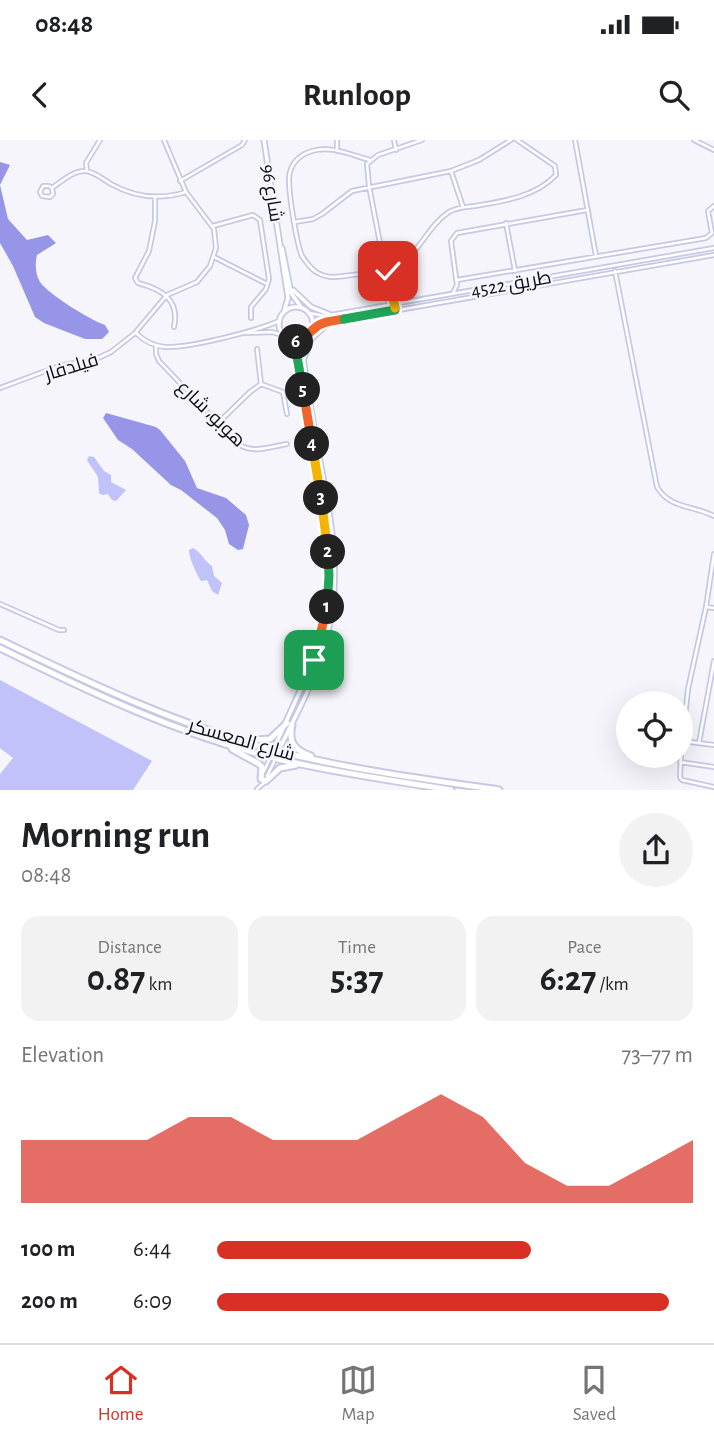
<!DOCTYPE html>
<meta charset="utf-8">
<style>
:root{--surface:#fff;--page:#f2f2f2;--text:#202124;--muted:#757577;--line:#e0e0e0;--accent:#d93025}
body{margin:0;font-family:"Alegreya Sans",Cairo,sans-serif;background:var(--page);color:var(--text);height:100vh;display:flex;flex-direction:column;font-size:26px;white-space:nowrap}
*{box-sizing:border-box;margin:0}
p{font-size:23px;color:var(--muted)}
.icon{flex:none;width:38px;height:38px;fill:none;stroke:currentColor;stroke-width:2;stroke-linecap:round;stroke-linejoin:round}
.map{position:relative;height:650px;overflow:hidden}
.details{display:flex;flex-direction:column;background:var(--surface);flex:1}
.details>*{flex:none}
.tools{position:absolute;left:616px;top:551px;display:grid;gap:14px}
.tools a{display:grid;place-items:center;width:77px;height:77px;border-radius:50%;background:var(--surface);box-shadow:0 7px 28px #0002;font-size:35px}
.pin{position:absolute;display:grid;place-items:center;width:60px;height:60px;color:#fff;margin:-30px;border-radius:14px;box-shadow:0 4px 10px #0006}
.km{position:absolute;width:35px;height:35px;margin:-18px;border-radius:50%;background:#222;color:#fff;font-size:19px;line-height:35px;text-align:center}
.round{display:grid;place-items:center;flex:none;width:74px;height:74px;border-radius:37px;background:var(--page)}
.head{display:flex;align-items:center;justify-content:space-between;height:119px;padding:0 21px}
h1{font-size:38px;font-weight:700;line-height:52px}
.figures{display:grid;grid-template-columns:repeat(3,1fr);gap:10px;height:119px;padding:7px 21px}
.figures div{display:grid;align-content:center;border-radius:18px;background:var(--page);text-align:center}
.figures b{font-size:35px;font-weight:700}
.figures small{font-size:19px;font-weight:400}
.figures p{font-size:19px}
.chart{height:196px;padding:14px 21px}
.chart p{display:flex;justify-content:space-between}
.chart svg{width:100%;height:126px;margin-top:7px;fill:var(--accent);opacity:.7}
ul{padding:0 21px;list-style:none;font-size:23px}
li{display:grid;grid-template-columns:112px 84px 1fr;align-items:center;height:52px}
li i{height:18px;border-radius:9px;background:var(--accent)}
.status{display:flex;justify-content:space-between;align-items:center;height:49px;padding:0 35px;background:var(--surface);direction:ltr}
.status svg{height:19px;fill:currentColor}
header{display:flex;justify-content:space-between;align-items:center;height:91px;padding:0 21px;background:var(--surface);font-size:32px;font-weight:700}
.tabs{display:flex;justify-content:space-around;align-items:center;height:98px;border-top:2px solid var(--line);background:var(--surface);font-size:19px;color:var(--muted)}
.tabs a{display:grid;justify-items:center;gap:4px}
.tabs .current{color:var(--accent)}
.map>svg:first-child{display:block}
.green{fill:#c1c2f9}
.water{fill:#9795e8}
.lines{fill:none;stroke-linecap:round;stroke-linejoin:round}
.minor-casing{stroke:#c7c8e6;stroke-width:6}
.tertiary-casing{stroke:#c7c8e6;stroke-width:7}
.primary-casing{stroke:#c7c8e6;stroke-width:9}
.minor{stroke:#fff;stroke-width:2.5}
.tertiary{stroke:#fff;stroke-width:3.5}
.primary{stroke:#fff;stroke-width:5}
.split-1-casing{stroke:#fff;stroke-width:14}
.split-2-casing{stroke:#fff;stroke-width:14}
.split-3-casing{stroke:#fff;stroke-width:14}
.split-4-casing{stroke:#fff;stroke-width:14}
.split-5-casing{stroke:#fff;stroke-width:14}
.split-6-casing{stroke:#fff;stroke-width:14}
.split-7-casing{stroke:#fff;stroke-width:14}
.split-8-casing{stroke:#fff;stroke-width:14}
.split-9-casing{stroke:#fff;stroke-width:14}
.split-1{stroke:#f0652b;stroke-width:9}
.split-2{stroke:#22a559;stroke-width:9}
.split-3{stroke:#f5b400;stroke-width:9}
.split-4{stroke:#f5b400;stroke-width:9}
.split-5{stroke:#f0652b;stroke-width:9}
.split-6{stroke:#22a559;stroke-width:9}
.split-7{stroke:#f0652b;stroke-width:9}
.split-8{stroke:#22a559;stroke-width:9}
.split-9{stroke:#f5b400;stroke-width:9}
.labels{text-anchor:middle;stroke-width:5;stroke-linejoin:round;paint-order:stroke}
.street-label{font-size:19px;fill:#0a0a14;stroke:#f5f5fb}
</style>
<div class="status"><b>08:48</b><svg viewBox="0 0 49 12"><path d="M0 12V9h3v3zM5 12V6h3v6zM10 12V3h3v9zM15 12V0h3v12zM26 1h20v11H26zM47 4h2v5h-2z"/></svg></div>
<header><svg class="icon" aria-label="back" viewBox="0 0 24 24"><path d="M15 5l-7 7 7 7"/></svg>Runloop<svg class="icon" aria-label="search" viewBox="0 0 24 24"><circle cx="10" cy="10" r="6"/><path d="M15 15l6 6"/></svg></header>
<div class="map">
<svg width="714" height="650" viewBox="0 0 714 650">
<rect width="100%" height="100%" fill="#f5f5fb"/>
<path class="green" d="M89 316 94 317 104 331 111 335V342L126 350 116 361 112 360 108 354 102 355 99 353 98 337 87 320Z
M193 408C202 413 204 421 212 426L214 436 222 443 218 455 212 451 207 440 201 441C196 433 189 418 189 410Z
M0 540 152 621 133 650H0V634L13 618 0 608Z"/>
<path class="water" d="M0 22 10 25 0 45 8 79 27 100 48 95 56 103 37 115C35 123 35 134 40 142 48 154 90 180 105 185L109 192 102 199H85L44 183 35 177 13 126 0 103Z
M106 273 156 287 160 290 185 321 197 348 226 358 246 375 249 385 243 409 238 410 229 404 225 390 217 378 181 350 171 345 132 309 118 300 103 278Z"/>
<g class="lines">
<g class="minor-casing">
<path id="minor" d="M394 0 396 10
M575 0 596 116
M694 0 714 10
M337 11V0
M370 20C352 15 330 5 312 11 302 14 293 21 290 32 286 43 297 105 302 116 306 122 310 128 316 132 333 142 346 134 363 134 369 134 373 136 379 135
M87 31 86 23 100 0
M451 31 463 67
M180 41 242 5 245 0
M52 48 49 46H43L40 52 42 56 50 57 53 54 52 48C62 41 74 30 86 31 95 32 104 40 111 44 134 57 160 60 186 52
M155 57V81L149 111 135 138 138 143C161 149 180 159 174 187
M295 82 313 79 322 74 352 51 451 31 479 20 511 0
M506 83 515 131
M213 86 253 75 260 80 269 139 266 149 251 167V178
M214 117 267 144
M385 129C417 124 424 88 449 72 457 67 466 67 475 66 504 61 535 57 556 35L555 26 517 0
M385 129 390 136 394 165
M615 131 657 347C670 369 693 365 714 376
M457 140 706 98 712 93 708 71 714 66
M453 153 457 145 451 101 457 93 587 70
M390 172 384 138 385 129 369 46 367 24 378 15 422 0
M309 173 325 176 714 108
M312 189 330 182 714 115
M136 193C144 201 154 206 165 207 190 208 256 191 279 181
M246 193 272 192 282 195
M156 206V214L159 221 238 304C253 314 270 307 287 304
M257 209 261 244
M0 248 59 226 96 219 111 212 135 193 167 155 197 142 210 126 216 108 214 89 186 52 164 0
M218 283 250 252 261 244 283 252 287 274
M0 464 59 490H64
M706 467 714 468
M682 601 714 605
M699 603 714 521
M681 615 688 549 706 467 714 414
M681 616 680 637 682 640 714 647
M680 622 714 627
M264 631 270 618
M267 636 275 620
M257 649 265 642"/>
</g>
<g class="tertiary-casing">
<path id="tertiary" d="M264 0 288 158 284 172
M282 108 291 153 301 167
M293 150 311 167 331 175
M279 184a17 17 0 1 1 34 0a17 17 0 1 1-34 0Z
M304 218 311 199 330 182
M270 617 314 520 326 474 329 436 327 395 296 211 292 202
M275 618C294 578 317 539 327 496 343 434 330 372 318 311 312 278 307 244 302 211L305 198"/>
</g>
<g class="primary-casing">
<path id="primary" d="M0 500C89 543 177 585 273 610 347 629 423 639 499 650
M0 508C90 552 180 595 278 619 335 633 393 640 451 650
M292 585C288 602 294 610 311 616
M253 600 270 599 287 583
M232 609 259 624 262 627 261 639 266 641 280 628 296 625"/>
</g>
<use href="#minor" class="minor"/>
<use href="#tertiary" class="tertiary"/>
<use href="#primary" class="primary"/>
</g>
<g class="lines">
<g class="split-1-casing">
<path id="split-1" d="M314 520 327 467"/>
</g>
<g class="split-2-casing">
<path id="split-2" d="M327 467 329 436 328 412"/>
</g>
<g class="split-3-casing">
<path id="split-3" d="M321 358 328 412"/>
</g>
<g class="split-4-casing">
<path id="split-4" d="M312 304 321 358"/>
</g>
<g class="split-5-casing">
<path id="split-5" d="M303 250 312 304"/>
</g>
<g class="split-6-casing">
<path id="split-6" d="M296 202H292L296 211 303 250"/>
</g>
<g class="split-7-casing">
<path id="split-7" d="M296 202C306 199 308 193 315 188 322 181 334 181 344 179"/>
</g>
<g class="split-8-casing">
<path id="split-8" d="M344 179 395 170V168"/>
</g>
<g class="split-9-casing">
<path id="split-9" d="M388 131 395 168"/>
</g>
<use href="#split-1" class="split-1"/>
<use href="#split-2" class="split-2"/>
<use href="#split-3" class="split-3"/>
<use href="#split-4" class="split-4"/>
<use href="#split-5" class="split-5"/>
<use href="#split-6" class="split-6"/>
<use href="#split-7" class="split-7"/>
<use href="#split-8" class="split-8"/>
<use href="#split-9" class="split-9"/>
</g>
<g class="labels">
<g class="street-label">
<text transform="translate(273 53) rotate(81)" y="7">شارع 96</text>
<text transform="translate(511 143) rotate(-10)" y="7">طريق 4522</text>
<text transform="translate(71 226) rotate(-17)" y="7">فيلدفار</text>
<text transform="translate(212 273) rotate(44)" y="7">هوبو، شارع</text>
<text transform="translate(242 599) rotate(16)" y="7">شارع المعسكر</text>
</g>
</g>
</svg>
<div class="tools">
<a><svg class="icon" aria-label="locate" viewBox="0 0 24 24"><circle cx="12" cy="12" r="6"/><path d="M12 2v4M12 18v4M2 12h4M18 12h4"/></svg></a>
</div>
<div class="pin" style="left:314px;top:520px;background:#1e9e55"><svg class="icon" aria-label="arrive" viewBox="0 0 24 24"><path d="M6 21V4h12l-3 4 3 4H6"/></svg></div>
<div class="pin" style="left:388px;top:131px;background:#d93025"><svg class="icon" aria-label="check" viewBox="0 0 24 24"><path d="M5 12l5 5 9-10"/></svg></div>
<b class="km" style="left:327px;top:467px">1</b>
<b class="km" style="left:328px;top:412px">2</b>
<b class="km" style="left:321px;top:358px">3</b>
<b class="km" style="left:312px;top:304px">4</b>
<b class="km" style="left:303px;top:250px">5</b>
<b class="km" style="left:296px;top:202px">6</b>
</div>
<section class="details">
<div class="head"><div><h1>Morning run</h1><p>08:48</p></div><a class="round"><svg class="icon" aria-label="share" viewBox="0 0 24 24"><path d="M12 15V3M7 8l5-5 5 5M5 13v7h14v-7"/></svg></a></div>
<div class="figures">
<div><p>Distance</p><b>0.87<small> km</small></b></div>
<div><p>Time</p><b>5:37</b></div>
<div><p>Pace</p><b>6:27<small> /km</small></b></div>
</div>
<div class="chart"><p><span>Elevation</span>73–77 m</p>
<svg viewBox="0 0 160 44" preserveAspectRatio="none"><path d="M0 44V22L10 22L20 22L30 22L40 14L50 14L60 22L70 22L80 22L90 14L100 6L110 14L120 30L130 38L140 38L150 30L160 22V44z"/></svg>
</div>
<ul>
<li><b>100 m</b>6:44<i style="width:66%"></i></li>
<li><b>200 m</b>6:09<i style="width:95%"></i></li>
</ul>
</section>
<nav class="tabs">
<a class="current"><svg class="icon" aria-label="home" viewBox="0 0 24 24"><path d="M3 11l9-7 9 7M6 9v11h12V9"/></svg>Home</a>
<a><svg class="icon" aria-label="map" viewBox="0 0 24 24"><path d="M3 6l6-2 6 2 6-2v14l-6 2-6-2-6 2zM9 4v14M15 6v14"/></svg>Map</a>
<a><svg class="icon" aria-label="saved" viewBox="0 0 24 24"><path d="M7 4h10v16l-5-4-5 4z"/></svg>Saved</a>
</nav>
